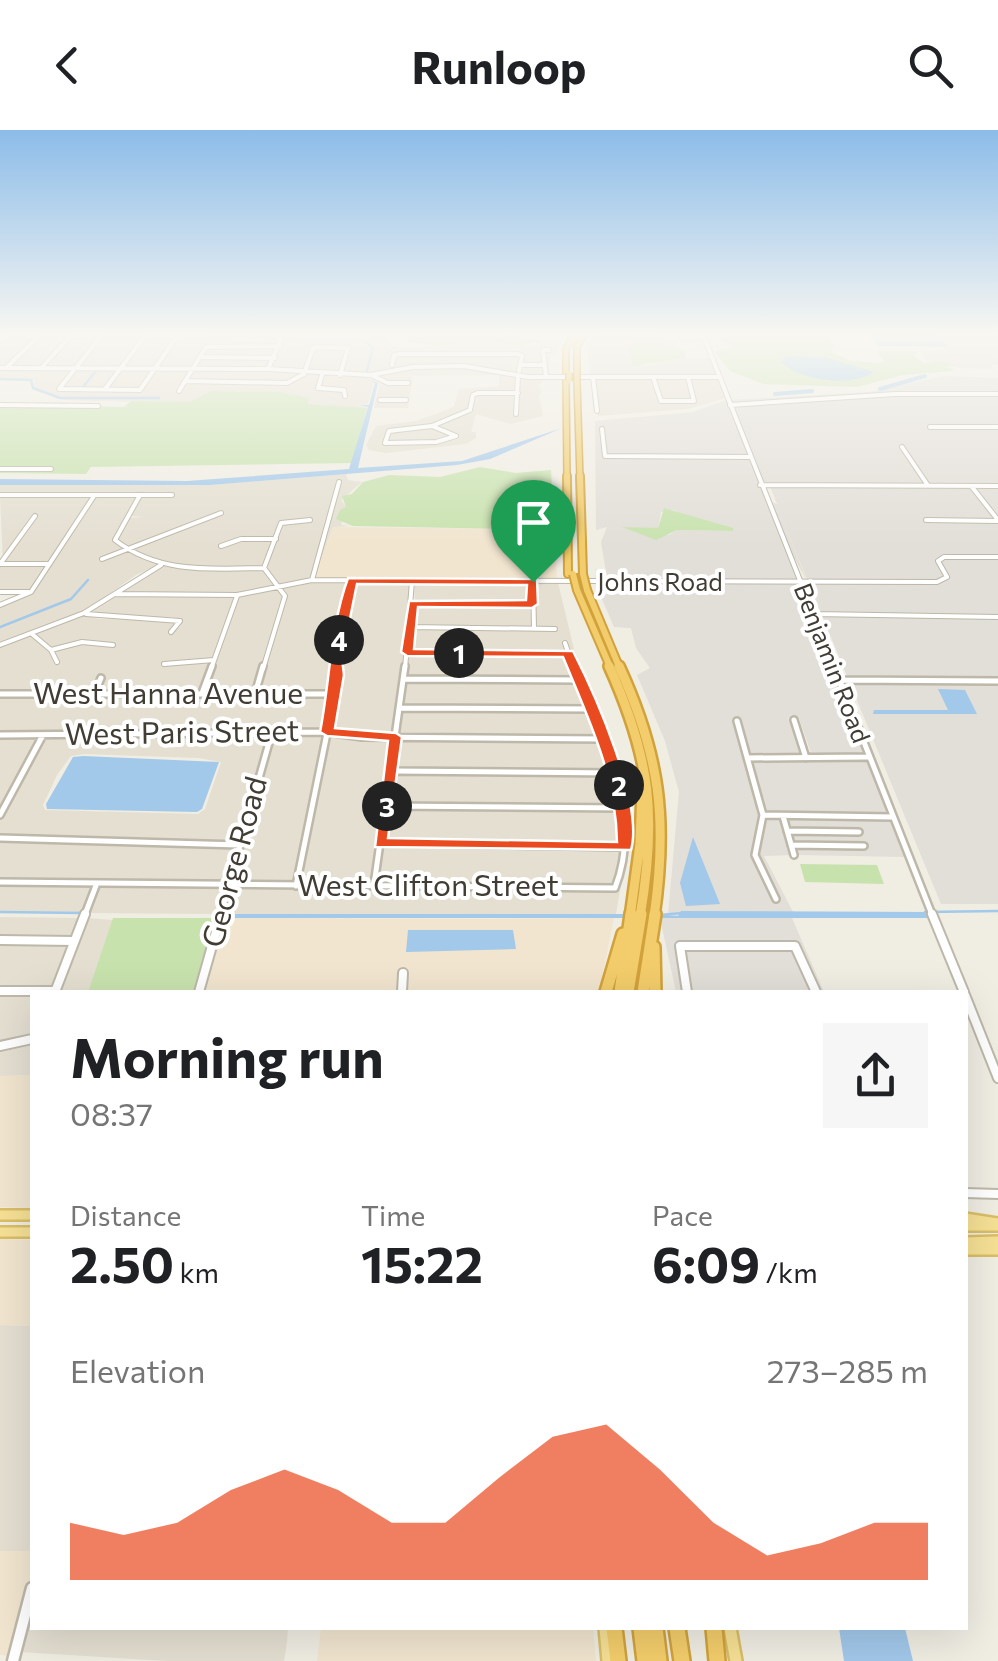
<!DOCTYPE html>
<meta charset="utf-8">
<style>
:root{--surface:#fff;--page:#f6f6f6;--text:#202124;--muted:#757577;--accent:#ea4a20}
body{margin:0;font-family:Commissioner,sans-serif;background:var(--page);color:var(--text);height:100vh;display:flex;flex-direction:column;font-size:38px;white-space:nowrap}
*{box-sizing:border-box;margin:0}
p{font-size:32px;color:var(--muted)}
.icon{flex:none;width:55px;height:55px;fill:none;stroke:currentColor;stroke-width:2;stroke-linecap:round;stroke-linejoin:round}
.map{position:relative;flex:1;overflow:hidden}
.details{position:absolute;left:30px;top:860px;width:938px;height:640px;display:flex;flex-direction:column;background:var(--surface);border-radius:0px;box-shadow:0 10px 40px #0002}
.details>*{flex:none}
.pin{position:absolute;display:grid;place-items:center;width:85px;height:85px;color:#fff;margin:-102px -42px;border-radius:50% 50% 50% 0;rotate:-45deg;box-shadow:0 0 10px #0007}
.pin .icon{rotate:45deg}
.km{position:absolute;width:50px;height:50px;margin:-25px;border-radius:50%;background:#222;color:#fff;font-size:28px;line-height:50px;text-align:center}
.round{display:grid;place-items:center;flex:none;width:105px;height:105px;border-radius:0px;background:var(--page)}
.summary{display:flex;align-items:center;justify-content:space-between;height:170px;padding:0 40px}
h1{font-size:55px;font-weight:700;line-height:75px}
.figures{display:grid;grid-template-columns:repeat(3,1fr);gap:15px;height:170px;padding:10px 40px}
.figures div{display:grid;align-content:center}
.figures b{font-size:50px;font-weight:700}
.figures small{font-size:28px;font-weight:400}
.figures p{font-size:28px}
.chart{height:280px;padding:20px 40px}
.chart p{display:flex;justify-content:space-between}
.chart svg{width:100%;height:180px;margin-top:10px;fill:var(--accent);opacity:.7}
header{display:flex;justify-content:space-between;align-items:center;height:130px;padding:0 40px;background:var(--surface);font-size:45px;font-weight:700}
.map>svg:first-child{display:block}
.residential{fill:#e4dfd1;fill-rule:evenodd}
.commercial{fill:#f1e5cf;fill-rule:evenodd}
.industrial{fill:#e2ded8;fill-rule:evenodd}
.green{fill:#c8e2ae}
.water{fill:#a2c8ea}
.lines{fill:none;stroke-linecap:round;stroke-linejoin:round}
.stream{stroke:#a2c8ea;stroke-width:2.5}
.canal{stroke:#a2c8ea;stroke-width:4}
.minor-far3-casing{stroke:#bdb8a9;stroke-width:6}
.minor-far2-casing{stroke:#bdb8a9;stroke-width:10}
.minor-far1-casing{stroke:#bdb8a9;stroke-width:12}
.minor-casing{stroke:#bdb8a9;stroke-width:15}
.major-far1-casing{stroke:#dabe67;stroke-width:14}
.major-casing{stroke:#dabe67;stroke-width:16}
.highway-far4-casing{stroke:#d1a23c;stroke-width:8}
.highway-far3-casing{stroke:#d1a23c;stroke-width:10}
.highway-far2-casing{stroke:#d1a23c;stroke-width:14}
.highway-far1-casing{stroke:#d1a23c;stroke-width:16}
.highway-casing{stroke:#d1a23c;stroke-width:20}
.minor-far3{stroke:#fff;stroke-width:4}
.minor-far2{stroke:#fff;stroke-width:5}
.minor-far1{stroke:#fff;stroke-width:8}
.minor{stroke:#fff;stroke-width:10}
.major-far1{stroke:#f6e095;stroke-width:9}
.major{stroke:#f6e095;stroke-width:11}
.highway-far4{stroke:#f3cd6b;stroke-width:5}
.highway-far3{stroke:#f3cd6b;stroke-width:6}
.highway-far2{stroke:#f3cd6b;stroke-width:9}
.highway-far1{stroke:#f3cd6b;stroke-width:11}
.highway{stroke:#f3cd6b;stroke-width:15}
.highway-bridge-far1-casing{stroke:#d1a23c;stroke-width:8;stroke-linecap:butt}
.highway-bridge-casing{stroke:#d1a23c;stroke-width:10;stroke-linecap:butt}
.highway-bridge-far1{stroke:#f3cd6b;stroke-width:5}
.highway-bridge{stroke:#f3cd6b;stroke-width:6}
.route{fill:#ea4a20;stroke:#fff;stroke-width:2.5;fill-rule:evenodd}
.labels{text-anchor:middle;stroke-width:8;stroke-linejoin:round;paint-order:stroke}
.far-street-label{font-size:25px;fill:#413d34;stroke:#fff}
.street-label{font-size:30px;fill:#413d34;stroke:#fff}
</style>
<header><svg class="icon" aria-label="back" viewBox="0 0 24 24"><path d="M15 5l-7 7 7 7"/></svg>Runloop<svg class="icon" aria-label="search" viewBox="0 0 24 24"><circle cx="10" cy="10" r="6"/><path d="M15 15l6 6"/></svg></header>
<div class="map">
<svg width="998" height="1531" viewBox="0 0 998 1531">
<rect width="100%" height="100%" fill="#f0ede3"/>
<path class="residential" d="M0 202H389L387 216 414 218 455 214 457 203 515 216 562 211 556 225H550L549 245 538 256 542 260 539 266 543 286 510 294 476 284 471 302H476V308L466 314 386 323 369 320 366 315 376 296 416 291 449 279 454 276 459 259 499 256V245L388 246H413L408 278H374L380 253 366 244 361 246 374 252 369 270 367 274 357 275 367 278 321 277 307 274 308 268 280 262 211 261 190 272 178 273 66 270 33 260 35 251 0 249V212L5 205 0 209Z
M595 247 686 248 694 272 689 248H718L726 268 688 279 598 286Z
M346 344 348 350 362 352 341 370 347 378 341 395 351 396 333 397 316 443 340 356 341 352 337 351 310 449 278 455 266 438 283 394 312 390H284L274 408H240L220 416 235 411 274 410 263 437 176 436 129 418 223 382 127 417 117 409 129 388 143 387 130 386 142 366 0 364V355H210Z
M0 366H92L48 433H3Z
M96 366H138L113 410 123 418 101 428 126 420 158 435 136 445 83 482 0 514V476L33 463Z
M0 435H46L30 461H0Z
M161 436 263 439 274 456 237 464 118 463Z
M350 451 333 528V562L258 563 287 466 280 457 295 452Z
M354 451 410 452 411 474 393 606 330 600 340 545 338 528Z
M414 452 531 453 530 473H415Z
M535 453H558L574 519 611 610 618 641 567 512H563L565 522 409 521 412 498 556 500 536 497Z
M276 458 282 466 253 563 205 562 238 466Z
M116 465 234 466 212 529 161 533 211 532 200 562H0V517L31 505 50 521 55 533 59 532 54 520 82 513 115 515 83 511 52 518 35 504 84 485 99 489 172 490 177 492 171 503 181 496 182 490 173 487H101L88 483Z
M415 475H530L532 497 412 496Z
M409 524 566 525 576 549 407 548Z
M406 551 578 552 588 577 402 576Z
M0 565H332L325 600 0 604Z
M402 579 589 580 601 607 398 606Z
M324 603 294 753 232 752 274 604Z
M269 604 237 713 0 706V690L44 606ZM84 624 199 628 221 632 205 679 198 684 45 680 43 675 57 645 71 626Z
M329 604 393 609 372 753H300Z
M0 607H39L0 680Z
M398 609 602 611 613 641 395 639Z
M395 643 614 645 621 676 390 675Z
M389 678 621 680 622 715 383 711Z
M0 710 123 712 159 717H235L226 752 0 750Z
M383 715 622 719 613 756 377 753Z
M621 754 616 784H225L231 757 616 761Z
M0 755H93L82 783 0 782Z
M99 755 225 757 218 784 88 783Z
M0 787 80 788 72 809 0 808Z
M86 788 113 790 88 862H59Z
M0 813 70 814 54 858H0Z
M0 863H32L30 908 0 914Z
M32 912V945L0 946V919Z
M0 1195 32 1196V1421H0Z
M32 1477V1498H288L287 1512 284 1531H167L20 1522Z"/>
<path class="commercial" d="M552 356 557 450 314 448 333 397 509 399 514 357Z
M223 788 491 789 614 788 599 862H405L407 841 401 840 398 862H203ZM409 800H513L407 822Z
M32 945V1078L0 1077V946Z
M0 1109 32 1110V1196L0 1195Z
M0 1421H32V1441L9 1526 0 1525Z
M321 1498H593L596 1531H317Z"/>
<path class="industrial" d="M936 202H994L998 204V235H991L994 239 960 238 926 230 921 221H946L944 217H948Z
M594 206 673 207 677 219 653 214 630 217 642 236 686 228H711L717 247 590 246 587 214Z
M944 246 998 248V774H941L781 386 807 451 785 411 768 371 777 374 769 354H762L730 270 870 262Z
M726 270 800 451H595L596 438 600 448H607L601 412 607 397 596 400 595 291 693 282ZM674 380 683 385 733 401 677 400 669 405 625 398H658L661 382Z
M595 453H801L864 626H812L799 588H788L800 626H749L739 590H734L760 685 752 725 762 751 774 772 779 771 758 725 766 687H781L792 725 764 726 793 782 682 781 678 786 668 785 679 662 665 611 637 545 650 538 636 518 631 498 614 497Z
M866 629 889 685 766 683 750 630Z
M786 688 890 689 906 727 797 725 795 717H867L865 714 794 713 791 703H862L860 700H790Z
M660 788H792L824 862H819L794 814H677L684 862H676Z
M683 818 793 819 813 862H690Z"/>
<path class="green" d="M397 202H474L547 211 515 216 458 203 455 214 424 217 437 215 408 212V208Z
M709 202H823L834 216 831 222 851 231 880 233 884 231 876 221H918L914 226 924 233 940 231 956 236 943 237 954 239 952 241 903 245 857 257 763 254 730 241 715 222 734 217Z
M653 214 684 220 686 228 632 236 629 217Z
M211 261 280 262 309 268 307 274 367 278 352 333 91 337 86 344 0 343V274L124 277 131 271 190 272Z
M480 337 516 343 551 340 552 356 514 357 509 399 353 396 336 389 340 380 346 377 342 366 352 364 363 352 389 345 440 347Z
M664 378 733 398V401L677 400 656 410 622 397 658 398Z
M800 734 877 735 884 754 805 752Z
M113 788H214L193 862H88Z"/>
<path class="water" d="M868 202H935L948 217 878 216Z
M787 226 824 227 874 242C852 257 801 252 780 231Z
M362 246 378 253 358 338 462 331 562 298 490 329 457 335 210 355H0V349L187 351 349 339 368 277 359 275H369L375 253Z
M938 559 965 560 977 584H873L874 580H948Z
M83 626 219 632 202 679 197 682 47 679 46 674 73 627Z
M693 707 720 774 686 776 680 753Z
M681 781 928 782 930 788H656V784L678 786Z
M225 784H627L626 788H223Z
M408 800H513L516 819 406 822Z
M839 1498H905L913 1531H844Z"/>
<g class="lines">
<path class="stream" d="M235 202 277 209
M285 209 363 210 373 218 366 244
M0 249 31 250 33 258 60 268H159
M83 257 96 241
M0 497 71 469 88 450
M0 782 81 783
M925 782 998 781
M660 785 682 783"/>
<path class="canal" d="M880 259 925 246
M775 264 812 261"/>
<g class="minor-far3-casing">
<path id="minor-far3" d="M332 202H353
M702 202 835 539
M599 205 704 207
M0 210 9 205 39 206 7 237
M201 227 275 228
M392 235 394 225 400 224H518L522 226 519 241
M523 235H544
M42 237 71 206 102 205 59 259 140 260 178 205
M0 238 268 239 371 245 413 237 464 236 528 247H719
M268 239 281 209 270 202
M322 245 318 258 344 260 345 266
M371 245 388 253H408
M546 246 543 220H549
M593 247 597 281
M653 247 661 271H694L688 247
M186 251 287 253 304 244 313 218 317 217 348 218 340 245
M105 259 145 206H208
M179 261 206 217 280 216
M380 270H406
M0 275 98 276
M730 275 895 264H998
M516 284 518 246
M432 296 456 306 436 312 385 313 389 301Z
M432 296 470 280 473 265 478 263H518
M930 297H998
M602 299 605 326 750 327
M902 317 927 354
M0 339H51
M760 355 998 356
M972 357 998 390
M0 365H172
M140 365 115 410C159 444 211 439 264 438
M926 390 998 391
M221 416 241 409H276
M102 429 221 383
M0 434 35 386
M0 434H48
M312 450 339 352
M533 451 534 498
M0 462H29
M115 464 237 465 312 450 937 452 947 447 938 431 944 427H998
M413 474H532
M0 475 31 462 94 366
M86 484 180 491 171 502
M814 484 998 487
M410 497 555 499
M32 504 51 520 57 532
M565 513 574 539
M0 515 84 483 161 435
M51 520 82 512 113 515
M407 523 568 524
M164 534 214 530
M211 539 237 466
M263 539 285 466 264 438 281 393 310 390
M336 539 352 450
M405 539 412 451"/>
</g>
<g class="minor-far2-casing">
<path id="minor-far2" d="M834 536 933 787
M404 549 579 550
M840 550 998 551
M202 563 212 536
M0 564H335
M94 564 101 548
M255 564 263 536
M400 578 591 579
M794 590 806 628
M737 591 763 685 755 725 776 769
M0 605 327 602 362 607 604 609
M747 628 868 627
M393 641 616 643
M387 676 624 678
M0 685 43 605
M764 685 892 687
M783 686 794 725
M787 701 859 702
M0 708 239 715
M380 713 625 717
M791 715 864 716
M0 752 615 758C645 682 601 607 573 536
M374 755 405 536
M296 756 335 564 336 536
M84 787 97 753
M220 787 272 602"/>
</g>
<g class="minor-far1-casing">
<path id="minor-far1" d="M932 784 964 862
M0 810 74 811
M0 861H56
M55 862 85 784
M199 862 221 784
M402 862 403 843
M687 862 680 816H795L816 862
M965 865 998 948
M0 916 32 909
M965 1063 998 1064"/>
</g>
<g class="minor-casing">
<path id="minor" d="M13 1531 32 1458"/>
</g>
<g class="major-far1-casing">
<path id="major-far1" d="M0 1085H32
M965 1088 998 1093
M965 1096H998
M0 1102H32"/>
</g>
<g class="major-casing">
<path id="major" d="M965 1113 998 1112
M965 1119H998
M605 1498 608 1531
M730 1498 736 1531"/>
</g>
<g class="highway-far4-casing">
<path id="highway-far4" d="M566 243V219L575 202
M577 243V217L586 202
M566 251 567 349
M577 251 580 349"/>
</g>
<g class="highway-far3-casing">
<path id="highway-far3" d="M567 346 568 444
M580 346 583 444
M577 460 611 539
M587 460 620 539"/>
</g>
<g class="highway-far2-casing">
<path id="highway-far2" d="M609 536C651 629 657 687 640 787
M619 536C660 625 668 690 654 787
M630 787 640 714 642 660"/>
</g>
<g class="highway-far1-casing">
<path id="highway-far1" d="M654 817 655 862
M606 862 623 804
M620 862 631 784
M628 862 641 784
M643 862 655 784"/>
</g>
<g class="highway-casing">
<path id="highway" d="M614 1498 618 1531
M641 1498 645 1531
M655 1498 659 1531
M677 1498 682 1531
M714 1498 717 1531"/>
</g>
<use href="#minor-far3" class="minor-far3"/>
<use href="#minor-far2" class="minor-far2"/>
<use href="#minor-far1" class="minor-far1"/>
<use href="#minor" class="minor"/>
<use href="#major-far1" class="major-far1"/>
<use href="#major" class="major"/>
<use href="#highway-far4" class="highway-far4"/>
<use href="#highway-far3" class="highway-far3"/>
<use href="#highway-far2" class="highway-far2"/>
<use href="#highway-far1" class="highway-far1"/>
<use href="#highway" class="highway"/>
<g class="highway-bridge-far1-casing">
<path id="highway-bridge-far1" d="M569 243V251
M577 243V251"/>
</g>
<g class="highway-bridge-casing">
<path id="highway-bridge" d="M573 444 577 460
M583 444 587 460"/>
</g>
<use href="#highway-bridge-far1" class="highway-bridge-far1"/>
<use href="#highway-bridge" class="highway-bridge"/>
</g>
<linearGradient id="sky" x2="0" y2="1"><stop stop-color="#8cbce9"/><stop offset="0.49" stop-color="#f8f7f2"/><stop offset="1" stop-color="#f8f7f2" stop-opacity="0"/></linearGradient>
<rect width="998" height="416" fill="url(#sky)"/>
<path class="route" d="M348 448 537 449 538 474 532 478 418 477 414 519 573 521C595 564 644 674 631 720L375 717 388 611 327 606 320 602C330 551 330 497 348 448ZM357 454 527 455 526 470 409 471 401 522 407 526 563 527C588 588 616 645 617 712L388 708 402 607 396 603 335 598 344 545 342 528Z"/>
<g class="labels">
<g class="far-street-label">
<text x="660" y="461">Johns Road</text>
<text transform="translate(832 533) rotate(69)" y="9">Benjamin Road</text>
</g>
<g class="street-label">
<text x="168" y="574">West Hanna Avenue</text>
<text transform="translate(182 603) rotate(-1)" y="10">West Paris Street</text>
<text transform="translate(235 732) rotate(-75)" y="10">George Road</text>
<text x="428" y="766">West Clifton Street</text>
</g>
</g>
</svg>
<div class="pin" style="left:533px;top:452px;background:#1e9e55"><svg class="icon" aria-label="arrive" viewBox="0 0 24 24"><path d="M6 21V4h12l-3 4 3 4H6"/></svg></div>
<b class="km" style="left:459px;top:523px">1</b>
<b class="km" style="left:619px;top:655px">2</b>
<b class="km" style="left:387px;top:676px">3</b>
<b class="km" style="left:339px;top:510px">4</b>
<section class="details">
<div class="summary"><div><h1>Morning run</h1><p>08:37</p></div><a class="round"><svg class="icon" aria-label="share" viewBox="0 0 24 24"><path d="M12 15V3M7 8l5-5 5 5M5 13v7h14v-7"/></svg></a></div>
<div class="figures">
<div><p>Distance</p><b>2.50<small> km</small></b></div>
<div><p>Time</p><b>15:22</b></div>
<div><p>Pace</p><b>6:09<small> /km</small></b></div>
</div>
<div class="chart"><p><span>Elevation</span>273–285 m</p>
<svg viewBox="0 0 160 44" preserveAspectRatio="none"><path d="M0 44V30L10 33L20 30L30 22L40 17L50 22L60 30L70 30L80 19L90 9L100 6L110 17L120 30L130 38L140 35L150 30L160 30V44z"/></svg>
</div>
</section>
</div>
